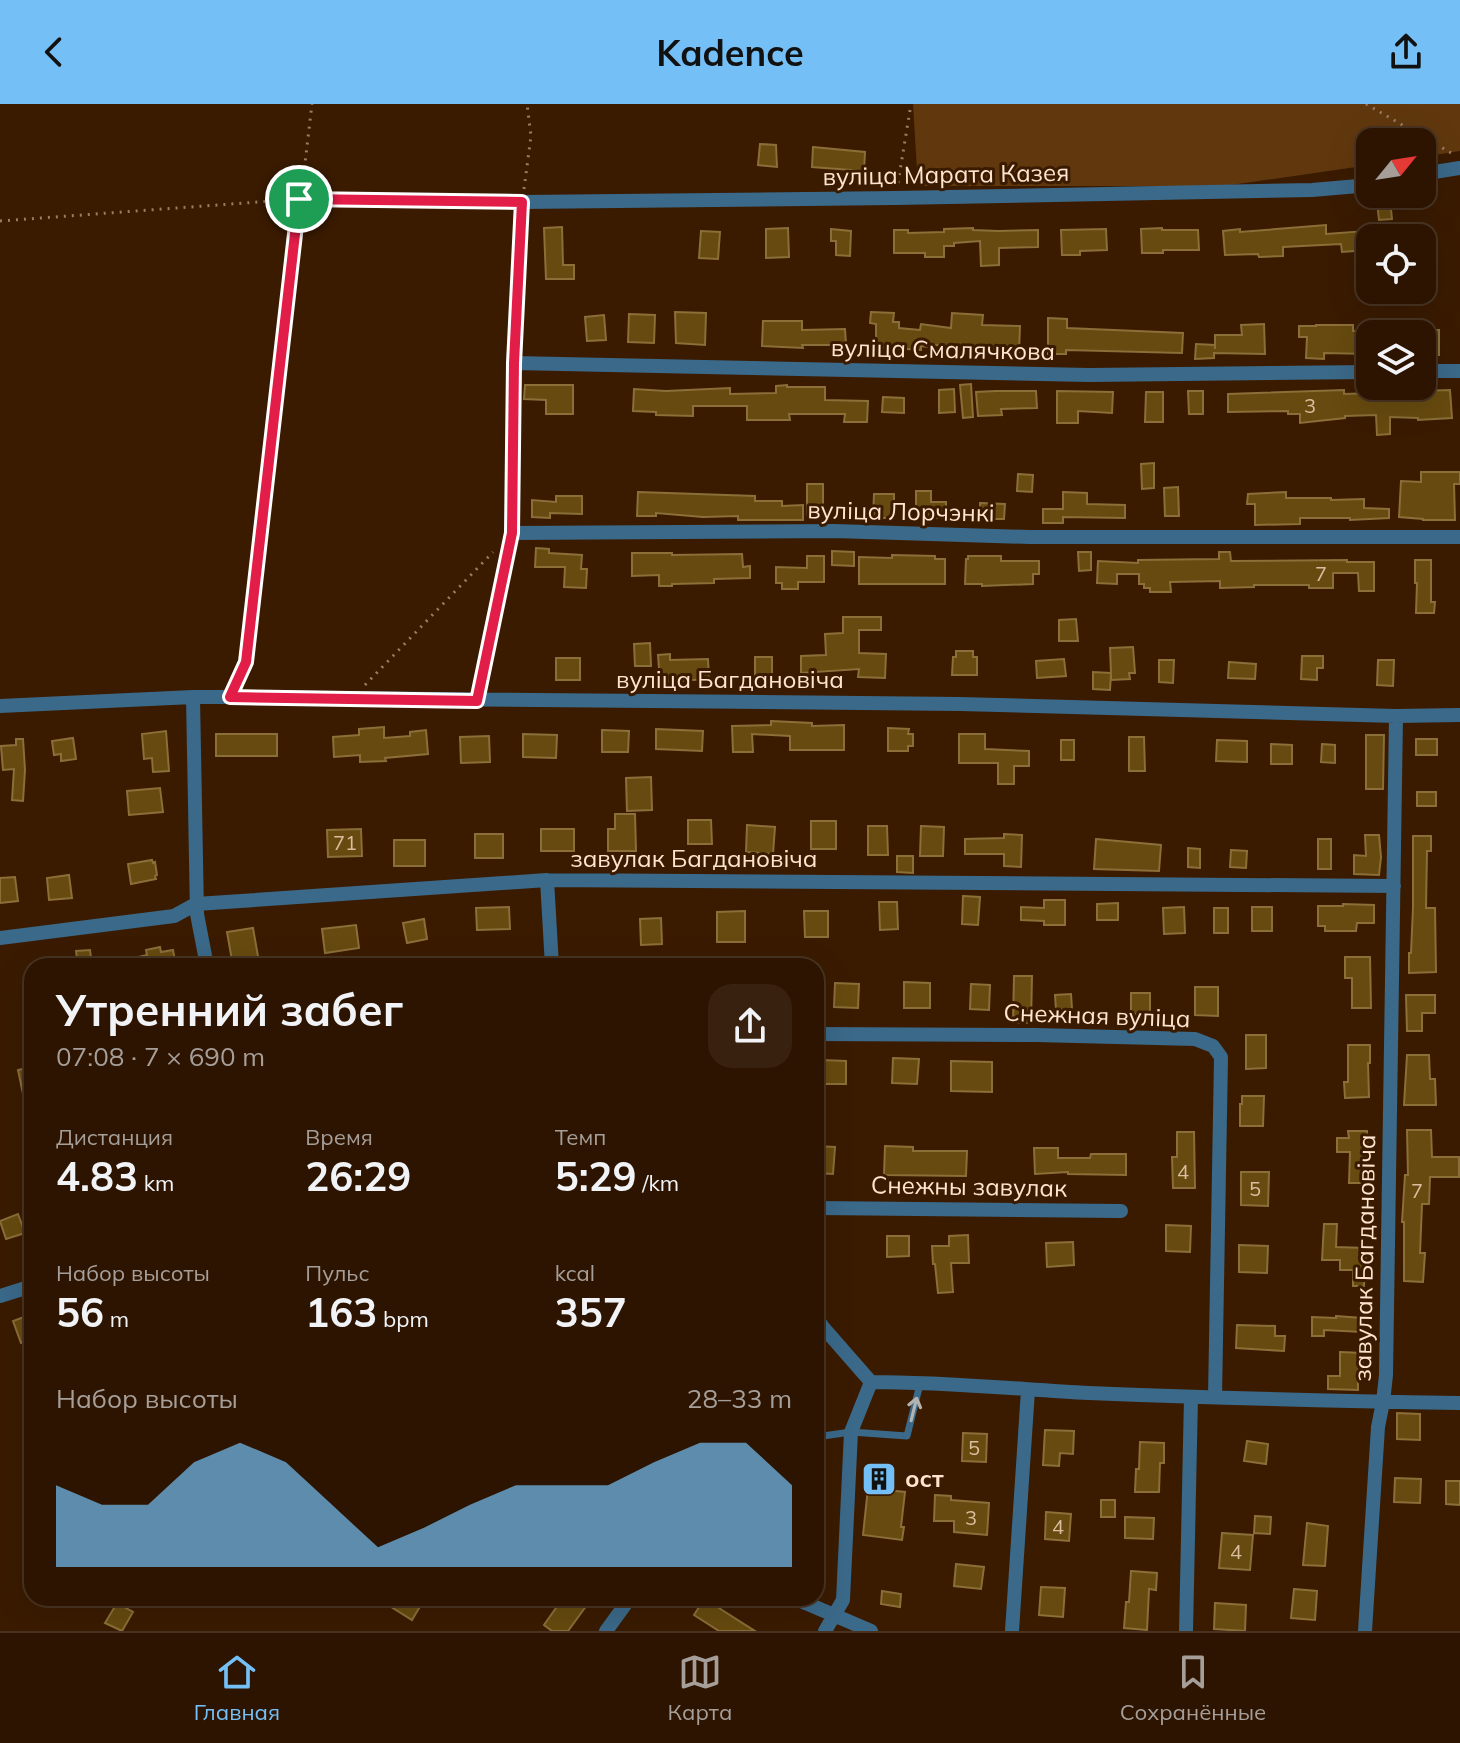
<!DOCTYPE html>
<html lang="ru">
<meta charset="utf-8">
<style>
:root{--surface:#2c1400;--page:#38210f;--text:#f1f3f6;--muted:#a69e99;--line:#483322;--accent:#74c0f6}
body{margin:0;font-family:Mulish,sans-serif;background:var(--page);color:var(--text);height:100vh;display:flex;flex-direction:column;font-size:30px;white-space:nowrap}
*{box-sizing:border-box;margin:0}
p{font-size:26px;color:var(--muted)}
.icon{flex:none;width:44px;height:44px;fill:none;stroke:currentColor;stroke-width:2;stroke-linecap:round;stroke-linejoin:round}
.map{position:relative;flex:1;overflow:hidden}
.panel{position:absolute;left:24px;top:854px;width:800px;height:648px;display:flex;flex-direction:column;background:var(--surface);border-radius:24px;box-shadow:0 8px 32px #0002,0 0 0 2px var(--line)}
.panel>*{flex:none}
.needle{width:52px;rotate:60deg}
.buttons{position:absolute;left:1356px;top:24px;display:grid;gap:16px}
.buttons a{display:grid;place-items:center;width:80px;height:80px;border-radius:16px;background:var(--surface);box-shadow:0 8px 32px #0002,0 0 0 2px var(--line);font-size:40px}
.pin{position:absolute;display:grid;place-items:center;width:68px;height:68px;color:#fff;margin:-34px;border:4px solid #fff;border-radius:50%;box-shadow:0 2px 8px #0007}
.round{display:grid;place-items:center;flex:none;width:84px;height:84px;border-radius:24px;background:var(--page)}
.headline{display:flex;align-items:center;justify-content:space-between;height:136px;padding:0 32px}
h1{font-size:44px;font-weight:700;line-height:60px}
.metrics{display:grid;grid-template-columns:repeat(3,1fr);gap:12px;height:136px;padding:8px 32px}
.metrics div{display:grid;align-content:center}
.metrics b{font-size:40px;font-weight:700}
.metrics small{font-size:22px;font-weight:400}
.metrics p{font-size:22px}
.chart{height:224px;padding:16px 32px}
.chart p{display:flex;justify-content:space-between}
.chart svg{width:100%;height:144px;margin-top:8px;fill:var(--accent);opacity:.7}
header{display:flex;justify-content:space-between;align-items:center;height:104px;padding:0 32px;background:var(--accent);color:#111;font-size:36px;font-weight:700}
.tabs{display:flex;justify-content:space-around;align-items:center;height:112px;border-top:2px solid var(--line);background:var(--surface);font-size:22px;color:var(--muted)}
.tabs a{display:grid;justify-items:center;gap:4px}
.tabs .selected{color:var(--accent)}
.map>svg:first-child{display:block}
.green{fill:#61380e}
.building{fill:#664a0f;stroke:#8b6e38;stroke-width:2}
.lines{fill:none;stroke-linecap:round;stroke-linejoin:round}
.path{stroke:#997c64;stroke-width:3;stroke-dasharray:2 6;stroke-linecap:butt}
.service{stroke:#3b6989;stroke-width:7}
.minor{stroke:#3b6989;stroke-width:14}
.oneway{stroke:#b1b3b3}
.route-casing{stroke:#fff;stroke-width:16}
.route{stroke:#e11d48;stroke-width:10}
.labels{text-anchor:middle;stroke-width:6;stroke-linejoin:round;paint-order:stroke}
.number-label{font-size:20px;fill:#d9be9f}
.street-label{font-size:24px;fill:#ffe4cf;stroke:#3a1b00}
.poi-label{font-size:24px;font-weight:bold;fill:#ffe4cf;stroke:#3a1b00;text-anchor:start}
</style>
<header><svg class="icon" aria-label="back" viewBox="0 0 24 24"><path d="M15 5l-7 7 7 7"/></svg>Kadence<svg class="icon" aria-label="share" viewBox="0 0 24 24"><path d="M12 15V3M7 8l5-5 5 5M5 13v7h14v-7"/></svg></header>
<div class="map">
<svg width="1460" height="1527" viewBox="0 0 1460 1527">
<rect width="100%" height="100%" fill="#3a1b00"/>
<path class="green" d="M913 0H1460V47L1422 53V38H1370V61L1224 82H918Z"/>
<path class="building" d="M760 40 776 41 777 63 758 61Z
M813 43 865 48 864 67 812 63Z
M1390 96 1392 115 1379 116 1377 98Z
M1326 121V130L1366 127 1367 146 1342 148 1341 140 1283 143V152L1259 153 1258 150 1225 151 1223 127 1240 125V128Z
M562 123 563 161H574V175H546L544 124Z
M788 124 789 153 766 154V125Z
M973 124V126L998 127 1038 126V143L999 144V161L981 162 980 137 954 139V142H944V153H925V149H894V126H908V129L944 128V125Z
M1162 124V126H1198L1199 146H1163V149H1142L1141 125Z
M831 125 851 127 850 152 836 151V137H831Z
M1106 125 1107 146 1080 147V151H1062L1061 126Z
M701 127 720 128 718 155 699 154Z
M675 208 706 209 705 241 676 239Z
M871 208 894 209 893 218H899V224L920 226 921 220 951 224 952 209 983 211 982 221 1020 222 1019 248 973 246V243L935 241V244L921 242V246L876 243V220L870 219Z
M629 210 655 211 654 239 628 238Z
M604 211 606 236 587 237 585 213Z
M1048 214 1067 215V224L1183 229 1182 249 1066 246V250H1048Z
M763 217H802V226L845 225 846 241H802L803 244 762 242Z
M1264 220 1265 250 1214 249V254L1195 255 1196 240 1215 241V245V231H1242L1241 221Z
M1316 221H1353V227H1360V230H1370V250L1324 249V255L1306 254 1307 233H1299V222H1316Z
M1423 226H1439V251H1423Z
M971 280 973 313 963 314 960 281Z
M525 281H573V310H546V296L524 295Z
M787 281V283H825V296L868 297 867 318H844L845 310H789L790 316H747V302H693V312L656 311V308L633 307 634 285 666 287 730 284V290L776 289V282Z
M1374 284H1385V288L1450 286 1452 314 1418 316V314L1390 313V330L1377 331 1376 311 1345 312V314L1300 319V310H1288V307L1228 308V290L1344 286V290L1374 289Z
M954 285 955 308 939 309V286Z
M996 287H1036L1037 304 1001 305 1002 311 978 312 976 288Z
M1057 287 1113 288 1112 309 1078 307V319H1057Z
M1188 287H1203V310H1189Z
M1146 288H1163V318H1145Z
M883 293 904 294V309L882 308Z
M1154 359V384L1142 385 1141 360Z
M1421 368H1460V380H1454L1455 416H1423V415L1399 413 1401 377 1421 378Z
M1018 370 1033 371 1032 388 1017 387Z
M807 380H823V411H807Z
M1178 383 1179 412H1165L1164 384Z
M916 387H931V398H946V414H916Z
M638 388 755 392V397H782V402L803 401V416H738V412L703 413 656 409V412H637Z
M1063 388 1087 389V400L1125 401V414L1063 413V419H1043V405H1063Z
M1286 388V394H1331V396L1364 395V404L1389 405V414L1350 416V414H1300V420L1255 421V400H1247L1248 390Z
M874 390H894V414H873Z
M556 392H582V410L550 409V414L532 413V396L556 398Z
M980 399 1005 400 1004 415H980Z
M536 444 549 445V449L582 451 581 465H587L586 484 564 483 565 463H535Z
M832 447 854 448V462L832 461Z
M1078 448H1091V466L1079 467Z
M1219 448H1230L1231 457 1347 456V458H1374V487H1359L1358 469H1333V484H1309V481H1254V483L1220 484V477L1170 478 1171 488H1150V484H1144V480H1139V470H1117V480L1097 479 1098 457 1138 459V456L1219 455Z
M632 449H672V451L742 450 743 463 750 462V474L714 475V479L672 480V482H659V471L632 472Z
M892 451 935 452V455H945V480H859V453L892 454Z
M807 452H824V478H798V485H782V479H776V463L807 464Z
M968 452H1001V457H1039V470H1033V480L982 482V480H965L966 455H968Z
M1415 456H1431V498H1435L1434 509H1416L1417 479H1415Z
M843 513H881V526H859V549L886 550 885 574 858 573 859 565 801 569V552L826 551 825 530 843 529Z
M1076 515 1078 537H1059V516Z
M650 539 651 562H635L634 540Z
M1133 543 1135 569H1129L1130 575 1111 576V570L1110 586 1093 585V568L1111 569 1110 544Z
M956 547H973V553H977V571H952L953 553H956Z
M670 550V556L708 555 709 575 660 578 658 551Z
M1302 552H1323V564H1317V576L1301 575Z
M755 553H772V573H755Z
M556 554H580V576H556Z
M1064 555 1066 572 1037 574 1036 557Z
M1159 556H1174L1173 579 1159 578Z
M1378 556H1394L1393 582 1377 581Z
M1229 558 1256 560 1255 575 1228 574Z
M771 617 812 619V622L844 621V646H790V632L752 630 753 648H733L732 622 771 621Z
M384 623V634L410 632V628L426 626 428 650 385 654 386 657 360 658V651L334 653 333 633 359 631V625Z
M888 624 909 625 908 630H913V642H908V647H888Z
M656 625 703 627 702 647 656 645Z
M602 626 629 627 628 648H602Z
M166 627 169 667 153 668 152 654 144 655 142 630Z
M216 630H277V652H216Z
M523 630 557 631 556 654 523 653Z
M959 630H985V645L1029 647V662H1014V680H998V659H959Z
M1366 631H1384L1383 685H1366Z
M489 632 490 658 461 659 460 633Z
M1129 633H1144L1145 667H1129Z
M73 634 76 655 61 657V650L54 651 52 637Z
M16 635H23L25 666 23 697 12 696 14 665 3 666 1 642 16 641Z
M1416 635H1437V651H1416Z
M1061 636H1074V656H1061Z
M1217 636 1247 637V658L1216 657Z
M1271 640 1292 641V660H1271Z
M1322 640 1335 641V659L1321 658Z
M651 673 652 706 627 707 626 674Z
M160 684 163 708 129 711 127 687Z
M1417 688H1436V702H1417Z
M615 710H635L636 747H608V725H615Z
M688 716H711L712 740H688Z
M811 717H836V745H811Z
M747 721 775 723 773 750 746 748Z
M868 722H887L888 751H868Z
M921 722 944 723 943 752H920Z
M361 725 362 752 328 753 327 726Z
M541 725H574V747H541Z
M475 730H503V754H475Z
M1004 730 1022 731 1021 763 1004 762V750H965V735L1004 734Z
M1365 731H1379L1381 753 1379 771 1354 770V751L1366 752Z
M1413 732H1431V747H1427L1426 804H1435L1436 868 1409 869V849H1411L1413 804Z
M1096 735 1161 741 1159 767 1094 765Z
M1318 735H1331V765H1318Z
M394 736H425V762H394Z
M1188 744 1200 745V764L1188 763Z
M1231 746 1247 747 1246 764 1230 763Z
M897 752H913V769L897 768Z
M152 756 153 759 155 758 157 771 155 772 156 775 131 780 128 760Z
M69 771 72 794 49 796 47 774Z
M15 773 18 797 0 799V774Z
M963 792 980 793 978 821 962 820Z
M1044 796H1065V821H1044V817L1021 816V803L1044 804Z
M879 798H897L898 825 880 826Z
M1118 799V816H1097V800Z
M1343 800 1374 801V819H1357L1356 827H1325V822H1318V802H1343Z
M509 803 510 825 477 826 476 804Z
M1184 803 1185 829 1164 830 1163 804Z
M1252 803H1272V827H1252Z
M1214 804H1228V829H1214Z
M745 807V838H717V808Z
M804 807H828V833H805Z
M661 814 662 840 641 841 640 815Z
M424 815 427 835 407 839 403 819Z
M356 821 359 844 325 849 322 825Z
M253 824 259 858 233 862 227 828Z
M160 843 161 848 173 846 176 862H121V857L147 851 146 846Z
M90 846 92 862H78L76 847Z
M1345 853H1370L1371 904H1352V874H1345Z
M1014 872H1032L1031 919 1013 918Z
M904 878 930 879V904H904Z
M835 879 859 880 858 904 834 903Z
M971 880 990 881 989 906 970 905Z
M1195 883H1218V912L1195 911Z
M1131 889H1150V910H1131Z
M1071 890 1072 905 1056 906 1055 891Z
M1406 891H1435V909H1422V927H1407Z
M1246 931H1266V964L1246 965Z
M1348 941H1370V959H1368L1369 993 1345 994 1344 978H1348Z
M1407 951H1429L1430 975H1435L1436 1001H1404Z
M893 954 919 955 917 980 892 979Z
M822 956 846 957V980H821Z
M951 957 992 958V988L951 987Z
M32 963V1009H27L18 966Z
M1242 992H1264L1263 1022H1240V1000H1242Z
M1407 1026H1431L1432 1053H1459V1073H1430L1429 1100H1422L1420 1149H1425L1423 1178 1404 1177V1118H1402L1405 1071H1408Z
M1348 1027H1367L1368 1063H1366L1365 1079H1349L1350 1048H1337V1034H1349Z
M1177 1028H1194L1195 1084H1173L1172 1053H1177Z
M816 1042 835 1043 833 1070 816 1069Z
M885 1042 913 1043V1047H967L966 1072 884 1071Z
M1034 1044H1058V1054H1090L1091 1050H1126V1071L1068 1070V1068L1035 1070Z
M1241 1068H1269L1268 1102 1241 1101Z
M18 1110 25 1129 6 1135 0 1117Z
M1324 1120H1337L1336 1143 1366 1144 1364 1182H1353V1166H1340V1156H1322Z
M1166 1121 1191 1122 1190 1148 1166 1147Z
M968 1131 969 1159H951L953 1188 938 1189 935 1160H933L932 1142H949V1132Z
M887 1132H909V1152L887 1153Z
M1073 1138 1074 1161 1047 1163 1046 1139Z
M1239 1141 1268 1142 1267 1169 1239 1168Z
M32 1210V1235L21 1239 13 1217Z
M1336 1212 1362 1214V1228L1324 1226V1232H1312V1213L1336 1214Z
M1237 1221 1275 1222V1232H1285L1284 1247 1236 1244Z
M1340 1248 1363 1249V1266H1358V1286L1328 1285V1272H1340Z
M1397 1309 1420 1310V1336L1397 1335Z
M1045 1326 1074 1327 1073 1350 1060 1349 1059 1362 1043 1361Z
M963 1329 987 1330 986 1358 962 1357Z
M1247 1337 1268 1340 1266 1360 1244 1357Z
M1140 1338 1164 1339V1359H1160L1159 1388H1135L1136 1365H1139Z
M1395 1374 1421 1375 1420 1399 1394 1398Z
M1446 1377H1460V1401L1446 1400Z
M868 1384 905 1388 901 1423H904L902 1436 863 1431Z
M935 1391 951 1392V1396L989 1399 987 1431 954 1428V1417H934Z
M1101 1396H1115V1413H1101Z
M1046 1408 1071 1410 1069 1437 1045 1435Z
M1255 1412 1271 1413 1270 1430 1254 1429Z
M1125 1413 1154 1414 1153 1435 1125 1434Z
M1307 1419 1328 1422 1325 1462 1303 1461Z
M1222 1429 1253 1431 1250 1466 1219 1464Z
M956 1460 984 1463 981 1485 954 1482Z
M1131 1467 1157 1469 1156 1486 1149 1485 1147 1526 1124 1524 1126 1498H1129Z
M1041 1483 1065 1484 1063 1513 1039 1511Z
M1294 1485 1317 1487 1315 1516 1291 1514Z
M882 1487 901 1490 900 1503 881 1500Z
M393 1494H425L412 1516 388 1501Z
M563 1494H592L568 1527H552L544 1521Z
M705 1494 722 1506 755 1527H719L694 1511Z
M117 1499 133 1508 122 1527 105 1519Z
M1215 1499 1246 1501 1245 1527 1214 1525Z"/>
<g class="lines">
<path class="path" d="M1366 0 1453 50
M898 79 911 0
M524 85 531 32 527 0
M0 117 299 95 507 98
M237 579 246 558 312 0
M365 581 493 448"/>
<path class="service" d="M816 1333 851 1328 907 1332 920 1280"/>
<path class="minor" d="M1422 70 1460 64
M514 259 1089 271 1370 268
M1422 267H1460
M512 429 514 259 522 98 895 94 1312 86 1370 81
M193 593 197 810 207 862
M477 597 512 429 834 427 1030 433H1460
M0 602 193 593H230L960 600 1396 612 1460 611
M547 776 552 862
M0 834 174 812 196 800 547 776 1394 782
M816 930 1036 931 1195 935 1213 942 1221 953 1215 1293
M816 1104 1121 1107
M0 1192 32 1182
M816 1212 822 1222 871 1278
M794 1494 871 1527
M606 1527 630 1494
M825 1527 843 1496 851 1328 871 1278C944 1278 1017 1285 1089 1289 1213 1294 1336 1297 1460 1299
M1012 1527 1028 1286
M1186 1527 1191 1293
M1365 1527 1378 1323 1383 1298 1386 1271 1396 612"/>
</g>
<defs><path id="oneway-shaft" d="M-6 0H5M1.5-3L5.5 0L1.5 3" fill="none" stroke-width="1.6" stroke-linecap="round" stroke-linejoin="round" transform="scale(2)"/></defs>
<use class="oneway" href="#oneway-shaft" transform="translate(914 1305) rotate(-76)"/>
<g class="lines">
<g class="route-casing">
<path id="route" d="M299 95 522 98 514 259 512 429 477 597 230 593 246 558Z"/>
</g>
<use href="#route" class="route"/>
</g>
<defs>
<g id="building-square" transform="scale(1.8)"><rect x="-9" y="-9" width="18" height="18" rx="4" fill="#74c0f6" stroke="#3a1b00"/><path d="M-4-6H4V6H1V3H-1V6H-4ZM-2.5-4.3h1.7v1.8h-1.7ZM.8-4.3h1.7v1.8H.8ZM-2.5-1h1.7V.8h-1.7ZM.8-1h1.7V.8H.8Z" fill="#111"/></g>
</defs>
<g fill-rule="evenodd">
<use href="#building-square" x="879" y="1375"/>
</g>
<g class="labels">
<g class="number-label">
<text x="1310" y="309">3</text>
<text x="1321" y="477">7</text>
<text x="345" y="746">71</text>
<text x="1183" y="1075">4</text>
<text x="1255" y="1092">5</text>
<text x="1417" y="1094">7</text>
<text x="974" y="1351">5</text>
<text x="971" y="1421">3</text>
<text x="1058" y="1430">4</text>
<text x="1236" y="1455">4</text>
</g>
<g class="street-label">
<text transform="translate(946 71) rotate(-1)" y="8">вуліца Марата Казея</text>
<text transform="translate(943 246) rotate(1)" y="8">вуліца Смалячкова</text>
<text transform="translate(901 408) rotate(1)" y="8">вуліца Лорчэнкі</text>
<text x="730" y="584">вуліца Багдановіча</text>
<text x="694" y="763">завулак Багдановіча</text>
<text transform="translate(1097 912) rotate(2)" y="8">Снежная вуліца</text>
<text transform="translate(969 1083) rotate(1)" y="8">Снежны завулак</text>
<text transform="translate(1365 1154) rotate(-89)" y="8">завулак Багдановіча</text>
</g>
<g class="poi-label">
<text x="905" y="1383">ост</text>
</g>
</g>
</svg>
<div class="buttons">
<a><svg class="needle" viewBox="-14 -14 28 28"><path d="M0-13l5 13h-10z" fill="#e53935"/><path d="M0 13l5-13h-10z" fill="#a69e99"/></svg></a>
<a><svg class="icon" aria-label="locate" viewBox="0 0 24 24"><circle cx="12" cy="12" r="6"/><path d="M12 2v4M12 18v4M2 12h4M18 12h4"/></svg></a>
<a><svg class="icon" aria-label="layers" viewBox="0 0 24 24"><path d="M12 4l9 5-9 5-9-5zM3 14l9 5 9-5"/></svg></a>
</div>
<div class="pin" style="left:299px;top:95px;background:#1e9e55"><svg class="icon" aria-label="arrive" viewBox="0 0 24 24"><path d="M6 21V4h12l-3 4 3 4H6"/></svg></div>
<section class="panel">
<div class="headline"><div><h1>Утренний забег</h1><p>07:08 · 7 × 690 m</p></div><a class="round"><svg class="icon" aria-label="share" viewBox="0 0 24 24"><path d="M12 15V3M7 8l5-5 5 5M5 13v7h14v-7"/></svg></a></div>
<div class="metrics">
<div><p>Дистанция</p><b>4.83<small> km</small></b></div>
<div><p>Время</p><b>26:29</b></div>
<div><p>Темп</p><b>5:29<small> /km</small></b></div>
</div>
<div class="metrics">
<div><p>Набор высоты</p><b>56<small> m</small></b></div>
<div><p>Пульс</p><b>163<small> bpm</small></b></div>
<div><p>kcal</p><b>357</b></div>
</div>
<div class="chart"><p><span>Набор высоты</span>28–33 m</p>
<svg viewBox="0 0 160 44" preserveAspectRatio="none"><path d="M0 44V19L10 25L20 25L30 12L40 6L50 12L60 25L70 38L80 32L90 25L100 19L110 19L120 19L130 12L140 6L150 6L160 19V44z"/></svg>
</div>
</section>
</div>
<nav class="tabs">
<a class="selected"><svg class="icon" aria-label="home" viewBox="0 0 24 24"><path d="M3 11l9-7 9 7M6 9v11h12V9"/></svg>Главная</a>
<a><svg class="icon" aria-label="map" viewBox="0 0 24 24"><path d="M3 6l6-2 6 2 6-2v14l-6 2-6-2-6 2zM9 4v14M15 6v14"/></svg>Карта</a>
<a><svg class="icon" aria-label="saved" viewBox="0 0 24 24"><path d="M7 4h10v16l-5-4-5 4z"/></svg>Сохранённые</a>
</nav>
